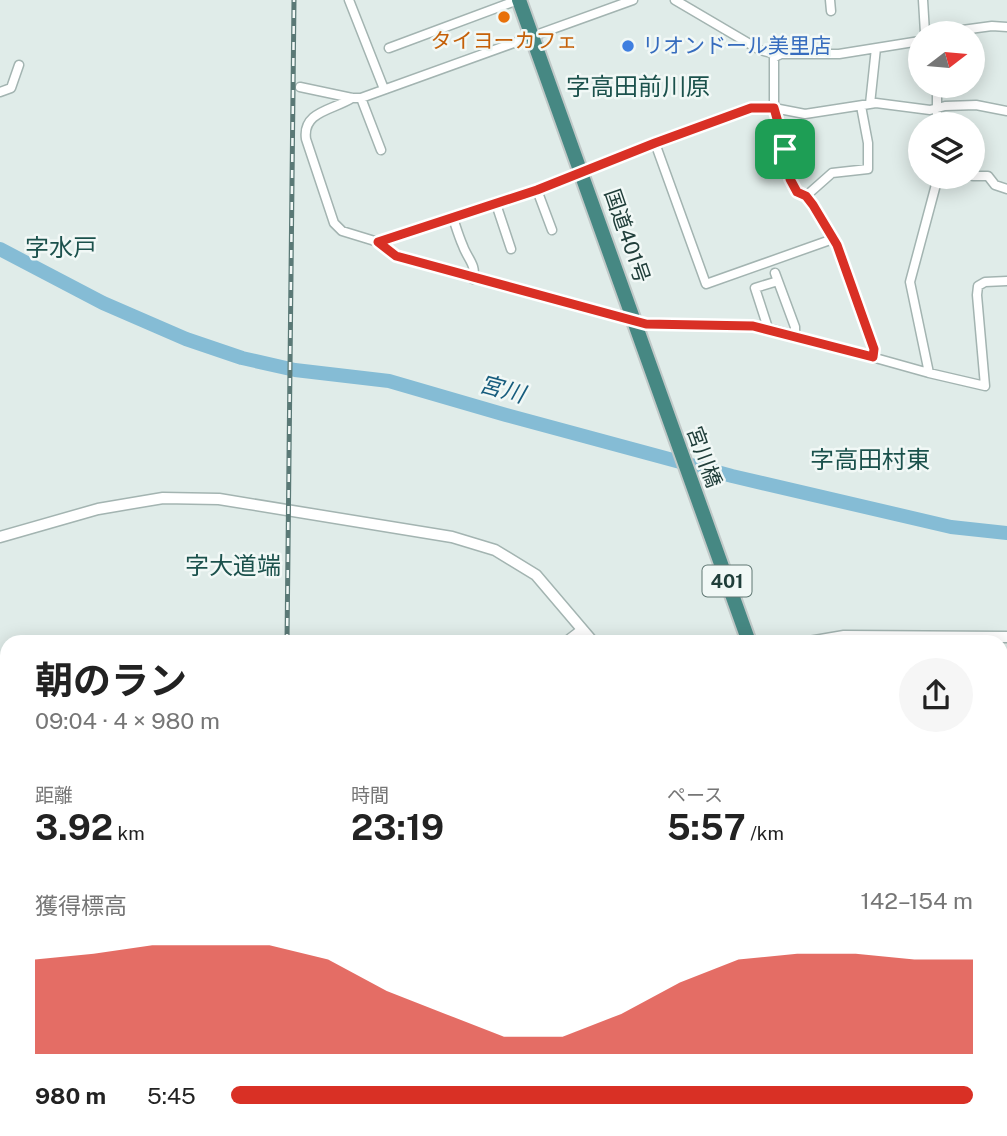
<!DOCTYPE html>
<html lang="ja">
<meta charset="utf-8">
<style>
:root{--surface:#fff;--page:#f6f6f6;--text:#222;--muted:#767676;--accent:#d93025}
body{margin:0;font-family:"Public Sans","Noto Sans JP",sans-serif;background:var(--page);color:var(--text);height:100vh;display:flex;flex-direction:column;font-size:26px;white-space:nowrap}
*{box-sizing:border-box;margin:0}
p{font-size:23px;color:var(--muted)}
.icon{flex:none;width:38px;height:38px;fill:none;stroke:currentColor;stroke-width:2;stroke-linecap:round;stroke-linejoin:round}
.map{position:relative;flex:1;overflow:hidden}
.side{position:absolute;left:0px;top:635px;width:1008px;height:502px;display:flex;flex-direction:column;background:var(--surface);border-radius:21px 21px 0 0;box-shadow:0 4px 18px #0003}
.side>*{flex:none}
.needle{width:46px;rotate:74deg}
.tools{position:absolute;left:908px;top:21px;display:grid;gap:14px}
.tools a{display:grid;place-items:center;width:77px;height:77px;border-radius:50%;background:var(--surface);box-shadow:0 4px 18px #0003;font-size:35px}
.pin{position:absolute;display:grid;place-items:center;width:60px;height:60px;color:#fff;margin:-30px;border-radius:14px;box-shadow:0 4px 10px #0006}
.round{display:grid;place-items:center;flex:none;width:74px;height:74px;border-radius:37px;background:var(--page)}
.head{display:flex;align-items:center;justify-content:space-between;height:119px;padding:0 35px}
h1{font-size:38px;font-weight:700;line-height:52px}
.metrics{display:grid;grid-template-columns:repeat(3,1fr);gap:10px;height:119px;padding:7px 35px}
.metrics div{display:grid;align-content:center}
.metrics b{font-size:35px;font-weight:700}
.metrics small{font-size:19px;font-weight:400}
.metrics p{font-size:19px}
.chart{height:196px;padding:14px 35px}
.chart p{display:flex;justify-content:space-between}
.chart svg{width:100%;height:126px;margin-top:7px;fill:var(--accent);opacity:.7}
ul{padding:0 35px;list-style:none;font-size:23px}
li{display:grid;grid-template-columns:112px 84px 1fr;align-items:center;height:52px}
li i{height:18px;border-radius:9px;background:var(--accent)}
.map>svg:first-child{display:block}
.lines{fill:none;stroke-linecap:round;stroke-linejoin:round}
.stream{stroke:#85bcd5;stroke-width:2.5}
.river{stroke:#85bcd5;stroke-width:14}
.minor-casing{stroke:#a3b4b1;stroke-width:11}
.tertiary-casing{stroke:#a3b4b1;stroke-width:13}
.trunk-casing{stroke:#c1c9c8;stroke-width:18}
.minor{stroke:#fff;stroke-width:8}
.tertiary{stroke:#fff;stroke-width:10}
.trunk{stroke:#468883;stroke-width:14}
.rail-casing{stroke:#5a7976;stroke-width:5}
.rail{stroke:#f1f8f6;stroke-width:2.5;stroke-dasharray:8;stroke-linecap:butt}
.route-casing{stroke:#fff;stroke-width:14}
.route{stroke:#d93025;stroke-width:9}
.food-dot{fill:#e8710a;stroke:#f1f8f6;stroke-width:2.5}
.shop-dot{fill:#3f7fe0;stroke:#f1f8f6;stroke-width:2.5}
.labels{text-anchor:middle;stroke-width:5;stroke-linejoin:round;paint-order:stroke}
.shield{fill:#f1f8f6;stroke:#5f7672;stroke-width:2}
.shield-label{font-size:19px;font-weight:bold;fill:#203e3a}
.food-label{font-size:21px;fill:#c56008;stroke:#f1f8f6}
.shop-label{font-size:21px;fill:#366cbe;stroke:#f1f8f6;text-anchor:start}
.street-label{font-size:21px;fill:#203e3a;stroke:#f1f8f6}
.water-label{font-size:23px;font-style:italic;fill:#165c7d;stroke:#f1f8f6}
.quarter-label{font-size:24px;fill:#1b514c;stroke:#f1f8f6}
</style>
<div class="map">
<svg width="1007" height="1136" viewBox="0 0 1007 1136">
<rect width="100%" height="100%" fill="#e0ece9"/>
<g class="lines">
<path class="stream" d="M733 1130 736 1136"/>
<path class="river" d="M0 249 103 303 186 339 242 358 295 370 389 381 506 415 732 476 951 527 1007 533
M1001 927H1007
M70 1136 81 1130"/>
<g class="minor-casing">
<path id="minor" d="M349 0 384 89
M675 0 760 50 779 55
M830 0 831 11
M923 0 925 33
M940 33 992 26 1007 27
M389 48 518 0
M300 87 352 98H361L633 0
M0 92 11 88 19 65
M352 98C334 110 302 111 306 139L334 223 342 231 378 242 537 190 655 143 751 108H774L805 114 876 103 930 110 945 106 976 105 1007 111
M361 98 381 150
M870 104 876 48
M937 124V86
M655 143 706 284 833 239
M973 176H988L995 185 1007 189
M537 190 552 230
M806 196 832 173 868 169V143L861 106
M496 204 511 249
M453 218C456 227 459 237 463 246 467 258 477 265 473 279
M378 242 396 256 646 324 753 326 768 328 929 373 985 386 977 295 978 286 985 282 1007 281
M775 273 795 327V336
M768 328 755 288 778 281
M872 357 874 349 837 245 813 205 806 196 797 192 790 179 783 140 774 108V58L780 54H839L920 41
M929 373 910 282 938 177
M565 642 582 629
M1001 960 1007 959
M0 1083 7 1081
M579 1136 591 1130"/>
</g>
<g class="tertiary-casing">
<path id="tertiary" d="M0 537 98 509 163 498 219 499 452 537 495 550 536 575 593 642
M809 642 844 636 1007 637"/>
</g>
<g class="trunk-casing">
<path id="trunk" d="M519 0 749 642
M926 1130 928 1136"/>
</g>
<use href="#minor" class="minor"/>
<use href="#tertiary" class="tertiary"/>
<use href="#trunk" class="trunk"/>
<g class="rail-casing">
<path id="rail" d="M287 642 294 0
M278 1136V1130"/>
</g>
<use href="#rail" class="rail"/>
</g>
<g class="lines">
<g class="route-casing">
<path id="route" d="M751 108H774L783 140 790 179 797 192 806 196 813 205 837 245 874 349 873 357 753 326 646 324 396 256 378 242 537 190 655 143Z"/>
</g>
<use href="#route" class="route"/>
</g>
<circle class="food-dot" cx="504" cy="17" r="7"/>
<circle class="shop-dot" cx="628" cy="46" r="7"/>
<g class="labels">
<rect class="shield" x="702.5" y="565.5" width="49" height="31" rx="5"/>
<g class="shield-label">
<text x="727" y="588">401</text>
</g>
<g class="food-label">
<text x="504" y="48">タイヨーカフェ</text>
</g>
<g class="shop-label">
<text x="642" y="53">リオンドール美里店</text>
</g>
<g class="street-label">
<text transform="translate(627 236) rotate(71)" y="7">国道401号</text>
<text transform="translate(704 457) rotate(70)" y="7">宮川橋</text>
</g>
<g class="water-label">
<text transform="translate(502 389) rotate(15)" y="8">宮川</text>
</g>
<g class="quarter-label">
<text x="638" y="95">字高田前川原</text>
<text x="61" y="256">字水戸</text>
<text x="870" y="468">字高田村東</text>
<text x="233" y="574">字大道端</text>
</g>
</g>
</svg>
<div class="tools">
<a><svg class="needle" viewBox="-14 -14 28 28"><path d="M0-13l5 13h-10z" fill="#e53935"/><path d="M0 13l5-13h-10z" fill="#767676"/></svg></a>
<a><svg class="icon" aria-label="layers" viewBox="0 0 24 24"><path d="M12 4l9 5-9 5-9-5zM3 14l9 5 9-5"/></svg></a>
</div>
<div class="pin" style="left:785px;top:149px;background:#1e9e55"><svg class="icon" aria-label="arrive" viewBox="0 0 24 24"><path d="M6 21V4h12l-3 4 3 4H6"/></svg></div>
<section class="side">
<div class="head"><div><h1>朝のラン</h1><p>09:04 · 4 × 980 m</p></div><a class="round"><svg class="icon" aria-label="share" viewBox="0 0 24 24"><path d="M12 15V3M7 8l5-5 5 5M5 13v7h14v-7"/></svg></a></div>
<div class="metrics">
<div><p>距離</p><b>3.92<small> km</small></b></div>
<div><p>時間</p><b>23:19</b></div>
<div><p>ペース</p><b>5:57<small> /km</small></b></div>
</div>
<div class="chart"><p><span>獲得標高</span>142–154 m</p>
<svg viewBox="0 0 160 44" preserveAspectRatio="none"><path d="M0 44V11L10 9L20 6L30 6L40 6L50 11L60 22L70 30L80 38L90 38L100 30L110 19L120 11L130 9L140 9L150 11L160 11V44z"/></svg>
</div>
<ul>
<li><b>980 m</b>5:45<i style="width:100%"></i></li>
</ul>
</section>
</div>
